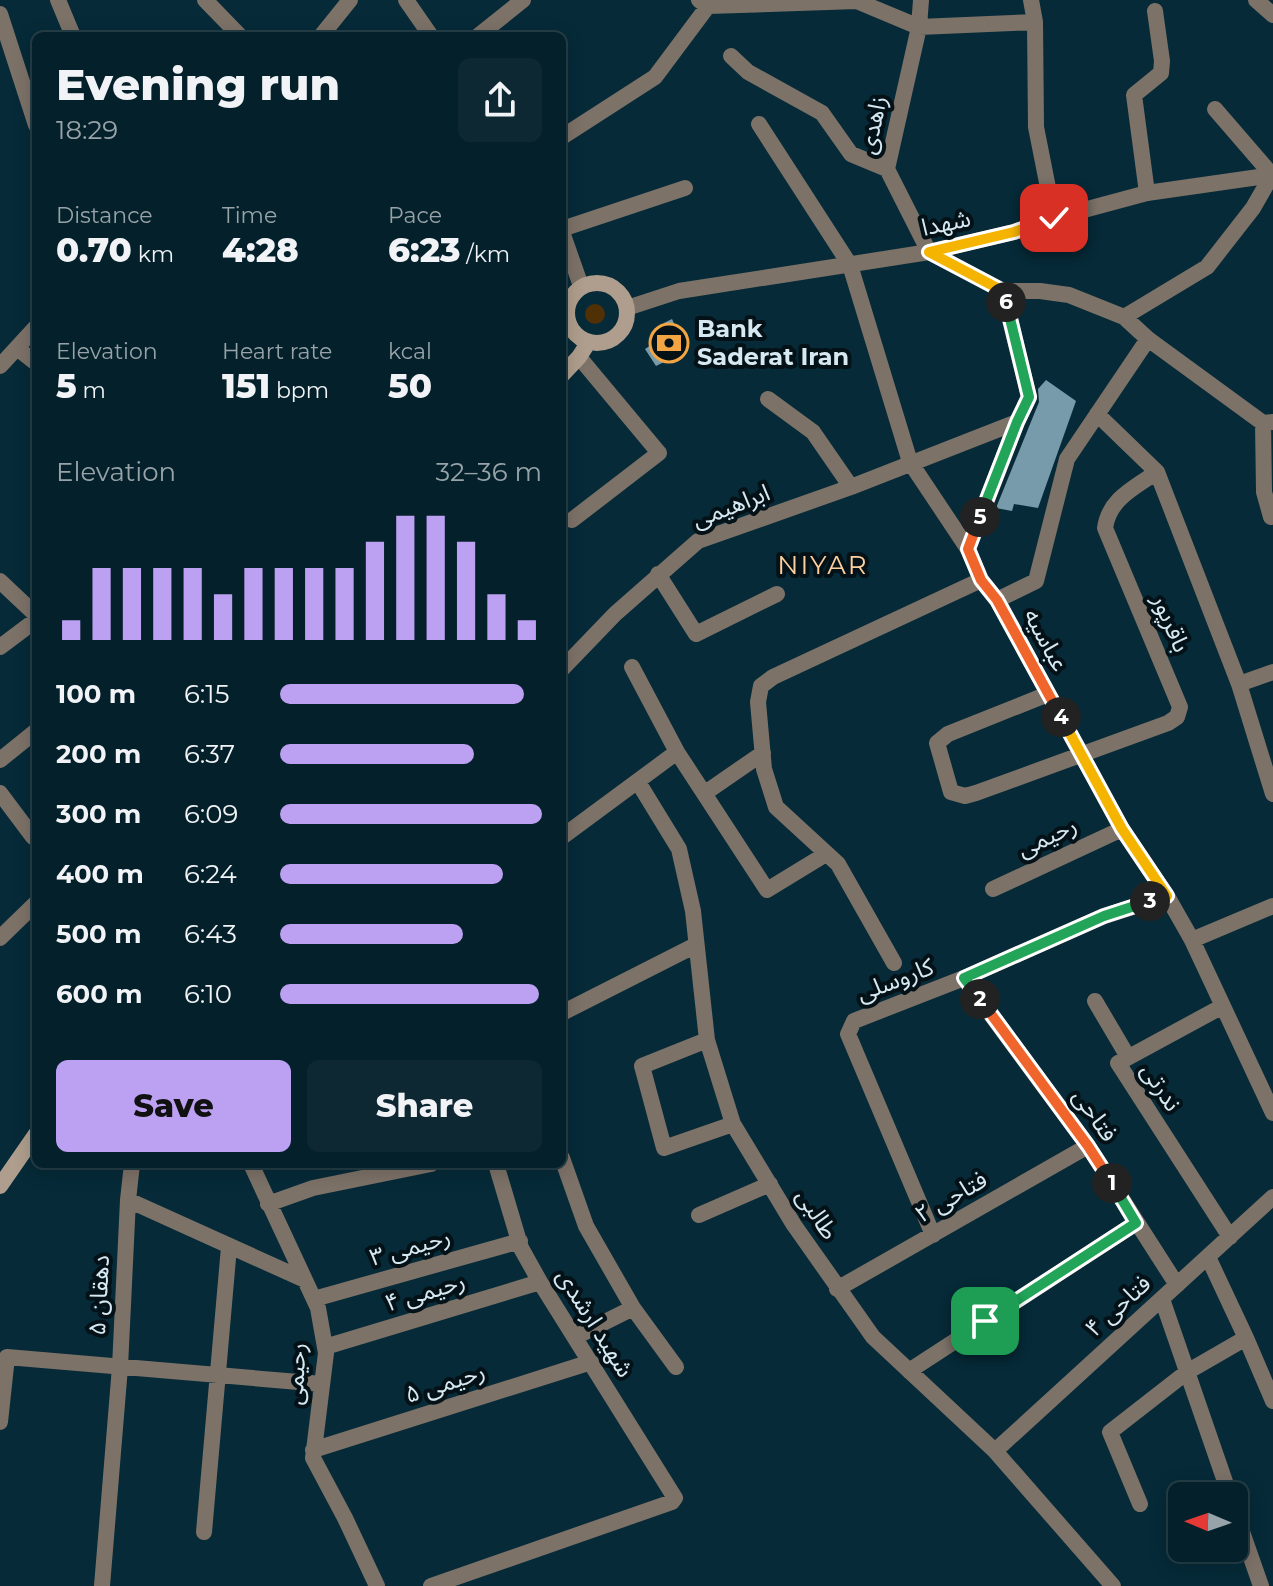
<!DOCTYPE html>
<meta charset="utf-8">
<style>
:root{--surface:#04202a;--page:#0d2832;--text:#f1f3f6;--muted:#97a3a8;--line:#253e47;--accent:#bca0f2}
body{margin:0;font-family:Montserrat,"Noto Sans Arabic",sans-serif;background:var(--page);color:var(--text);height:100vh;display:flex;flex-direction:column;font-size:30px;white-space:nowrap}
*{box-sizing:border-box;margin:0}
p{font-size:26px;color:var(--muted)}
.icon{flex:none;width:44px;height:44px;fill:none;stroke:currentColor;stroke-width:2;stroke-linecap:round;stroke-linejoin:round}
.map{position:relative;flex:1;overflow:hidden}
.side{position:absolute;left:32px;top:32px;width:534px;height:1136px;display:flex;flex-direction:column;background:var(--surface);border-radius:12px;box-shadow:0 4px 20px #0003,0 0 0 2px var(--line)}
.side>*{flex:none}
.needle{width:52px;rotate:272deg}
.fabs{position:absolute;left:1168px;top:1482px;display:grid;gap:16px}
.fabs a{display:grid;place-items:center;width:80px;height:80px;border-radius:12px;background:var(--surface);box-shadow:0 4px 20px #0003,0 0 0 2px var(--line);font-size:40px}
.pin{position:absolute;display:grid;place-items:center;width:68px;height:68px;color:#fff;margin:-34px;border-radius:16px;box-shadow:0 4px 12px #0006}
.km{position:absolute;width:40px;height:40px;margin:-20px;border-radius:50%;background:#222;color:#fff;font-size:22px;line-height:40px;text-align:center}
.round{display:grid;place-items:center;flex:none;width:84px;height:84px;border-radius:12px;background:var(--page)}
.summary{display:flex;align-items:center;justify-content:space-between;height:136px;padding:0 24px}
h1{font-size:44px;font-weight:800;line-height:60px}
.metrics{display:grid;grid-template-columns:repeat(3,1fr);gap:12px;height:136px;padding:8px 24px}
.metrics div{display:grid;align-content:center}
.metrics b{font-size:34px;font-weight:800}
.metrics small{font-size:22px;font-weight:400}
.metrics p{font-size:22px}
.chart{height:224px;padding:16px 24px}
.chart p{display:flex;justify-content:space-between}
.chart svg{width:100%;height:144px;margin-top:8px;stroke:var(--accent);stroke-width:6}
.action{display:flex;gap:16px;margin-top:auto;padding:16px 24px}
.action a{flex:1;height:92px;border-radius:12px;background:var(--accent);color:#111;font-size:32px;font-weight:800;line-height:92px;text-align:center}
.action a+a{background:var(--page);color:var(--text)}
ul{padding:0 24px;list-style:none;font-size:26px}
li{display:grid;grid-template-columns:128px 96px 1fr;align-items:center;height:60px}
li i{height:20px;border-radius:10px;background:var(--accent)}
.map>svg:first-child{display:block}
.green{fill:#503105}
.building{fill:#779bab}
.lines{fill:none;stroke-linecap:round;stroke-linejoin:round}
.minor{stroke:#7d7268;stroke-width:16}
.tertiary{stroke:#7d7268;stroke-width:16}
.secondary{stroke:#af9e8d;stroke-width:16}
.split-1-casing{stroke:#fff;stroke-width:16}
.split-2-casing{stroke:#fff;stroke-width:16}
.split-3-casing{stroke:#fff;stroke-width:16}
.split-4-casing{stroke:#fff;stroke-width:16}
.split-5-casing{stroke:#fff;stroke-width:16}
.split-6-casing{stroke:#fff;stroke-width:16}
.split-7-casing{stroke:#fff;stroke-width:16}
.split-1{stroke:#22a559;stroke-width:10}
.split-2{stroke:#f0652b;stroke-width:10}
.split-3{stroke:#22a559;stroke-width:10}
.split-4{stroke:#f5b400;stroke-width:10}
.split-5{stroke:#f0652b;stroke-width:10}
.split-6{stroke:#22a559;stroke-width:10}
.split-7{stroke:#f5b400;stroke-width:10}
.labels{text-anchor:middle;stroke-width:8;stroke-linejoin:round;paint-order:stroke}
.street-label{font-size:24px;fill:#d6e8f1;stroke:#041117}
.poi-label{font-size:24px;font-weight:bold;fill:#d6e8f1;stroke:#041117;text-anchor:start}
.neighbourhood-label{font-size:26px;letter-spacing:2px;fill:#fdd0a0;stroke:#041117}
</style>
<div class="map">
<svg width="1273" height="1586" viewBox="0 0 1273 1586">
<rect width="100%" height="100%" fill="#062a38"/>
<path class="green" d="M585 314a10 10 0 1 1 20 0a10 10 0 1 1-20 0Z"/>
<path class="building" d="M672 319 683 343 672 353 674 357 656 366 645 349 656 342V337L664 323Z
M1046 380 1076 401 1038 508 1014 504 1012 511 996 508 1039 402 1038 389Z"/>
<g class="lines">
<path class="minor" d="M58 0 73 36
M205 0 240 36
M699 0 708 6 857 1 919 27 1035 22
M921 0 919 27 887 169 929 252 1003 291 1029 397 1017 422 968 549
M1031 0 1035 22 1036 127 1054 218
M1256 0 1273 15
M0 14 36 125
M321 36 350 0
M478 36 523 0
M731 56 748 72 822 113 851 154 887 169
M759 124 850 265 910 462 968 549 981 580 997 600 1122 829 1167 896 1192 940 1273 1113
M562 137 655 77 708 6
M1147 193 1134 95 1161 73 1162 61 1155 11
M562 229 685 188
M1003 291H1040L1069 295 1124 317 1148 339 1263 423 1273 422
M1124 317 1207 267 1253 208 1272 175 1215 109
M17 348 36 363
M0 366 36 327
M768 399 813 432 851 487
M1097 414 1157 472 1239 684 1273 794
M1263 423 1264 492 1271 517
M572 520 659 453 579 357
M658 574 696 634 777 594
M0 581 36 615
M997 600 1036 581 1067 459 1148 339
M0 647 36 620
M562 669 615 614 698 541 851 487 1017 422
M1239 684 1273 672
M1048 694 948 734 937 743 951 792 965 796 976 793 1168 723 1177 717 1180 707 1105 528C1109 499 1134 488 1157 472
M677 752 767 890 826 854
M0 760 36 731
M638 782 679 849 693 911 707 1040 733 1124 794 1225 873 1337 995 1451 1113 1586
M0 793 33 837
M705 793 763 753
M562 837 677 752 632 667
M993 889 1122 829
M0 938 36 903
M1192 940 1273 906
M894 963 838 864 776 807 764 769 758 702 761 686 773 677 981 580
M964 978 1088 1146 1177 1285
M1095 1001 1128 1057
M1223 1006 1118 1063 1230 1237
M562 1013 696 945
M707 1040 642 1066 664 1148 733 1124
M562 1158 586 1226 633 1308 676 1367
M251 1164 318 1308 326 1353 313 1458 345 1518 377 1586
M128 1200 132 1164
M268 1204 313 1188 431 1164
M699 1215 770 1184
M933 1235 848 1034 854 1021 964 978 1104 916 1167 896
M1208 1257 1246 1338
M837 1289 1088 1146
M314 1299 520 1241
M1162 1299 1230 1496
M575 1337 633 1308
M325 1347 540 1282
M909 1371 1136 1223
M0 1422 7 1357 322 1384
M313 1450 591 1362
M995 1451 1273 1197
M1140 1504 1110 1432 1187 1372 1246 1338 1273 1401
M1234 1509 1261 1586
M204 1532 229 1247
M102 1586 120 1367 128 1200 305 1280
M431 1586 672 1502 675 1498 540 1282 521 1248 496 1164"/>
<path class="tertiary" d="M406 0 431 36
M562 232 581 286
M627 308 679 291 929 252 1014 232 1054 218 1147 193 1273 175"/>
<path class="secondary" d="M567 313a30 30 0 1 1 60 0a30 30 0 1 1-60 0Z
M562 375 579 357 588 343
M0 1186 36 1134"/>
</g>
<g class="lines">
<g class="split-1-casing">
<path id="split-1" d="M985 1321 1136 1223 1112 1183"/>
</g>
<g class="split-2-casing">
<path id="split-2" d="M980 999 1088 1146 1112 1183"/>
</g>
<g class="split-3-casing">
<path id="split-3" d="M980 999 964 978 1104 916 1150 901"/>
</g>
<g class="split-4-casing">
<path id="split-4" d="M1061 717 1122 829 1167 896 1150 901"/>
</g>
<g class="split-5-casing">
<path id="split-5" d="M980 517 968 549 981 580 997 600 1061 717"/>
</g>
<g class="split-6-casing">
<path id="split-6" d="M980 517 1017 422 1029 397 1006 302"/>
</g>
<g class="split-7-casing">
<path id="split-7" d="M1006 302 1003 291 929 252 1014 232 1054 218"/>
</g>
<use href="#split-1" class="split-1"/>
<use href="#split-2" class="split-2"/>
<use href="#split-3" class="split-3"/>
<use href="#split-4" class="split-4"/>
<use href="#split-5" class="split-5"/>
<use href="#split-6" class="split-6"/>
<use href="#split-7" class="split-7"/>
</g>
<defs>
<g id="bank-ring" transform="scale(2)"><circle r="9.5" fill="#041117" stroke="#f2a542" stroke-width="1.5"/><path d="M-6-4H6V4H-6ZM0-2.3a2.3 2.3 0 1 0 0 4.6a2.3 2.3 0 1 0 0-4.6Z" fill="#f2a542"/></g>
</defs>
<g fill-rule="evenodd">
<use href="#bank-ring" x="669" y="343"/>
</g>
<g class="labels">
<g class="street-label">
<text transform="translate(873 125) rotate(-78)" y="8">زاهدی</text>
<text transform="translate(946 223) rotate(-12)" y="8">شهدا</text>
<text transform="translate(731 506) rotate(-21)" y="8">ابراهیمی</text>
<text transform="translate(1171 623) rotate(67)" y="8">باقرپور</text>
<text transform="translate(1046 640) rotate(62)" y="8">عباسیه</text>
<text transform="translate(1047 837) rotate(-25)" y="8">رحیمی</text>
<text transform="translate(895 980) rotate(-21)" y="8">کاروسلی</text>
<text transform="translate(1161 1087) rotate(57)" y="8">ندرتی</text>
<text transform="translate(1095 1115) rotate(55)" y="8">فتاحی</text>
<text transform="translate(951 1197) rotate(-30)" y="8">فتاحی ۲</text>
<text transform="translate(817 1214) rotate(57)" y="8">طالبی</text>
<text transform="translate(410 1247) rotate(-16)" y="8">رحیمی ۳</text>
<text transform="translate(425 1292) rotate(-17)" y="8">رحیمی ۴</text>
<text transform="translate(99 1295) rotate(-87)" y="8">دهقان ۵</text>
<text transform="translate(1118 1306) rotate(-42)" y="8">فتاحی ۴</text>
<text transform="translate(595 1323) rotate(58)" y="8">شهید ارشدی</text>
<text transform="translate(296 1374) rotate(-87)" y="8">رحیمی</text>
<text transform="translate(445 1383) rotate(-18)" y="8">رحیمی ۵</text>
</g>
<g class="poi-label">
<text x="697" y="337">Bank<tspan x="697" dy="28">Saderat Iran</tspan></text>
</g>
<g class="neighbourhood-label">
<text x="823" y="574">NIYAR</text>
</g>
</g>
</svg>
<div class="fabs">
<a><svg class="needle" viewBox="-14 -14 28 28"><path d="M0-13l5 13h-10z" fill="#e53935"/><path d="M0 13l5-13h-10z" fill="#97a3a8"/></svg></a>
</div>
<div class="pin" style="left:985px;top:1321px;background:#1e9e55"><svg class="icon" aria-label="arrive" viewBox="0 0 24 24"><path d="M6 21V4h12l-3 4 3 4H6"/></svg></div>
<div class="pin" style="left:1054px;top:218px;background:#d93025"><svg class="icon" aria-label="check" viewBox="0 0 24 24"><path d="M5 12l5 5 9-10"/></svg></div>
<b class="km" style="left:1112px;top:1183px">1</b>
<b class="km" style="left:980px;top:999px">2</b>
<b class="km" style="left:1150px;top:901px">3</b>
<b class="km" style="left:1061px;top:717px">4</b>
<b class="km" style="left:980px;top:517px">5</b>
<b class="km" style="left:1006px;top:302px">6</b>
<section class="side">
<div class="summary"><div><h1>Evening run</h1><p>18:29</p></div><a class="round"><svg class="icon" aria-label="share" viewBox="0 0 24 24"><path d="M12 15V3M7 8l5-5 5 5M5 13v7h14v-7"/></svg></a></div>
<div class="metrics">
<div><p>Distance</p><b>0.70<small> km</small></b></div>
<div><p>Time</p><b>4:28</b></div>
<div><p>Pace</p><b>6:23<small> /km</small></b></div>
</div>
<div class="metrics">
<div><p>Elevation</p><b>5<small> m</small></b></div>
<div><p>Heart rate</p><b>151<small> bpm</small></b></div>
<div><p>kcal</p><b>50</b></div>
</div>
<div class="chart"><p><span>Elevation</span>32–36 m</p>
<svg viewBox="0 0 160 44" preserveAspectRatio="none"><path d="M5 44V38M15 44V22M25 44V22M35 44V22M45 44V22M55 44V30M65 44V22M75 44V22M85 44V22M95 44V22M105 44V14M115 44V6M125 44V6M135 44V14M145 44V30M155 44V38"/></svg>
</div>
<ul>
<li><b>100 m</b>6:15<i style="width:93%"></i></li>
<li><b>200 m</b>6:37<i style="width:74%"></i></li>
<li><b>300 m</b>6:09<i style="width:100%"></i></li>
<li><b>400 m</b>6:24<i style="width:85%"></i></li>
<li><b>500 m</b>6:43<i style="width:70%"></i></li>
<li><b>600 m</b>6:10<i style="width:99%"></i></li>
</ul>
<div class="action"><a>Save</a><a>Share</a></div>
</section>
</div>
